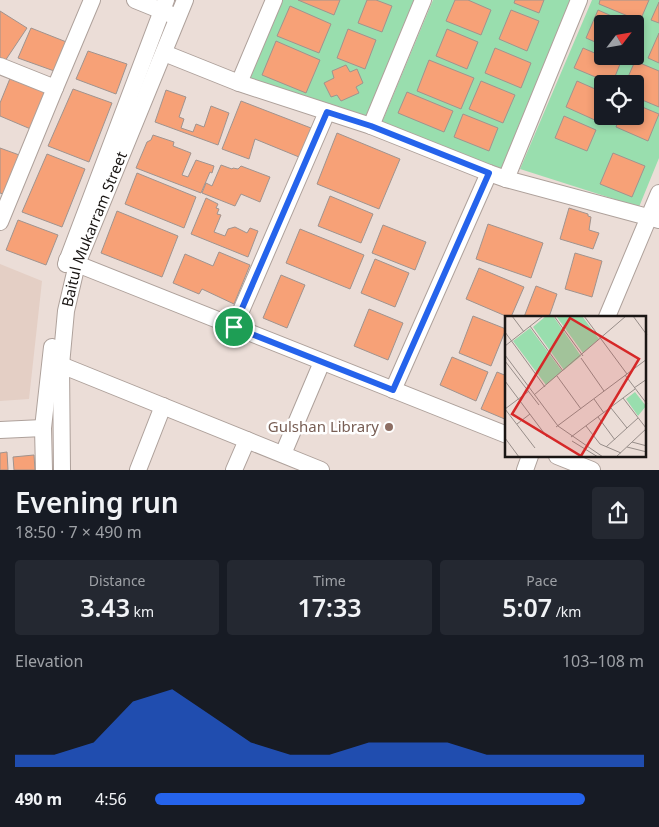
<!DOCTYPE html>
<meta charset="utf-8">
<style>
:root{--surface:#171b24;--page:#242831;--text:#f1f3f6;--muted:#9ea1a6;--accent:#2563eb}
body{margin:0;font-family:"Noto Sans",sans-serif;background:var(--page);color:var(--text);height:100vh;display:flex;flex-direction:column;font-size:19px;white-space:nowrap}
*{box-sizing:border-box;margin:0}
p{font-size:16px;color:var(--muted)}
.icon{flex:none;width:28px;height:28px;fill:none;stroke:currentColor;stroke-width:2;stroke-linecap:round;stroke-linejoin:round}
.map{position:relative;height:470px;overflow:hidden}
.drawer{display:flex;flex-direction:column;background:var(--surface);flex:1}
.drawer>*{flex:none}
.needle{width:32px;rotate:59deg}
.buttons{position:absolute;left:594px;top:15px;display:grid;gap:10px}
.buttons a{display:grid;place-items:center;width:50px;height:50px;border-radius:5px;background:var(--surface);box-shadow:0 2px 8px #0003;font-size:25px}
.pin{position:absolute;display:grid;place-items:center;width:42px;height:42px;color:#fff;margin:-21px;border:2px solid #fff;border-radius:50%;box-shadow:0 1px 5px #0007}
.round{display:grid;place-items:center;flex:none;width:52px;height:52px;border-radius:5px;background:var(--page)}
.overview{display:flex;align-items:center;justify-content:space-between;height:85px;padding:0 15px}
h1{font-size:28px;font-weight:600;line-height:38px}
.metrics{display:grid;grid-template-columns:repeat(3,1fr);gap:8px;height:85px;padding:5px 15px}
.metrics div{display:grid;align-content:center;border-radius:5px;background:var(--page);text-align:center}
.metrics b{font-size:25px;font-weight:600}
.metrics small{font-size:14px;font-weight:400}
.metrics p{font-size:14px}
.chart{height:140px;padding:10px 15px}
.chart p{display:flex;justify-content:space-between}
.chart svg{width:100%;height:90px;margin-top:5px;fill:var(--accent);opacity:.7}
ul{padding:0 15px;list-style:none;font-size:16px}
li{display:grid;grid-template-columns:80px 60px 1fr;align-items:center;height:38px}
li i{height:12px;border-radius:6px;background:var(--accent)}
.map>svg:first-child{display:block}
.built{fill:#e4cfc5}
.green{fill:#99deae;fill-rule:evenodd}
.building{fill:#f7a177;stroke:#a0938e}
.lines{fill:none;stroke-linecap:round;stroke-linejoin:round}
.minor-casing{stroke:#aea19b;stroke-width:18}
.minor{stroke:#fff;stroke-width:16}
.route-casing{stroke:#fff;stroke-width:10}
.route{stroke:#2563eb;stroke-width:6}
.education-dot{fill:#8d6e63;stroke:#fff;stroke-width:2}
.labels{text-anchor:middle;stroke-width:5;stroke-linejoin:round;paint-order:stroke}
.street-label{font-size:15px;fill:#1a1614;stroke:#fff}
.education-label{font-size:15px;fill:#785e54;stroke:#fff;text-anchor:end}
.inset-road{fill:none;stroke:#978d89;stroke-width:1}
.view{fill:#d62828;fill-opacity:0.15;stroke:#d62828;stroke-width:2.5}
.inset-edge{fill:none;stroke:#1a1614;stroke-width:2.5}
</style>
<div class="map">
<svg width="659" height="470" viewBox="0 0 659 470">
<rect width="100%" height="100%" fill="#ebddd7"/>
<path class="built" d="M0 264 42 281 29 399 0 401Z"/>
<path class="green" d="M281 0H417L366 123 248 80Z
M433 0H574L501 170 380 127Z
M592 0H659V158L639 207 520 169ZM602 24H635V56H602ZM602 84H635V116H602Z"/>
<path class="building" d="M298 0H340L334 15Z
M367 0H376L392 6 382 32 358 23Z
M455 0H468L491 10 481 35 446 21Z
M515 0H544L539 13 514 3Z
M600 0H649L640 21 599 4Z
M659 2V23L651 20Z
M290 6 331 24 319 53 277 36Z
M511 10 539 21 527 51 499 39Z
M598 10 630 24H602V45L586 38Z
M0 11 27 28 3 64 0 62Z
M31 28 69 43 57 72 18 58Z
M348 29 376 40 365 69 337 58Z
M447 29 478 42 467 69 436 56Z
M659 33V63L648 58Z
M276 41 320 60 306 93 262 75Z
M495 48 531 63 521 88 485 73Z
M583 48 620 64 612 84 574 68Z
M88 51 127 64 116 94 76 79Z
M429 60 474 78 461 109 417 91Z
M635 61 659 71V107L635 97V84H625Z
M346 65 350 72 357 69 363 83 356 87 359 93 341 101 337 95 331 97 324 83 334 78 332 71Z
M11 76 49 91 33 130 0 116V103Z
M481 81 515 95 503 123 469 109Z
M577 81 602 92V107L597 121 566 107Z
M73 89 112 103 89 162 48 146Z
M166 90 186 97 179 117 184 119 181 128 193 132 196 124 204 127 211 106 229 113 218 145 155 122Z
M407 92 453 111 444 132 398 113Z
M241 101 311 128 299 157 255 139 249 159 222 149Z
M635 104 659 114 648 141 616 127 620 116H635Z
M463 114 498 128 489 151 454 137Z
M564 116 596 130 587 151 555 138Z
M337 133 400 159 379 209 317 184Z
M153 135 174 142 173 146 191 153 182 175 188 177 196 160 214 166 212 173 210 172 201 193 136 168 147 142 151 140Z
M0 148 22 156 6 195 0 193Z
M613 153 645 166 632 197 600 184Z
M47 154 85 169 62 227 22 212Z
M221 165 232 169 233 168 238 169 241 166 270 177 260 202 241 194 235 206 202 193 206 183 212 186Z
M137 173 196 197 184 228 125 204Z
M330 196 373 214 361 243 318 226Z
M206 198 218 204 216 208 219 209 217 214 221 215 214 232 225 236 228 229 235 227 247 233 250 228 258 231 248 257 191 234Z
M569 208 588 214V216L591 217 589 230 599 233 593 249 560 239Z
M117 211 178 236 162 277 101 253Z
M18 220 58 235 46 265 6 250Z
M488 224 543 243 531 278 476 259Z
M383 225 426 242 415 270 372 253Z
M300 229 364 255 350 289 286 263Z
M219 252 250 265 234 304 202 289 199 294 173 283 185 254 213 266Z
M575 253 602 261 592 297 565 289Z
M375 259 409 273 395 307 361 293Z
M479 268 524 287 511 317H508L466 299Z
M281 275 305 285 287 328 263 318Z
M536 286 557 294 549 317H524Z
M369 309 403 323 388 360 354 346Z
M473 316 506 329 491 366 459 353Z
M452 357 488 372 476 401 440 385Z
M497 372 507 376V420L481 409Z
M7 452 8 470H0V453Z
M34 455 35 470H14L13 457Z"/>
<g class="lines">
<g class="minor-casing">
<g id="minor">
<path d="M135 0 172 15"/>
<path d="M164 53 239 83 371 126 489 173 506 179 659 220"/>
<path d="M0 66 55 88"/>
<path d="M239 83 274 0"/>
<path d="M371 126 423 0"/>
<path d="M506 179 579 0"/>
<path d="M0 222 55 88 92 0"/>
<path d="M67 260 507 435"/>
<path d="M66 264 166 0"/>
<path d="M607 317 659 193"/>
<path d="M234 327 327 112"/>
<path d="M61 365 321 470"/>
<path d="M393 390 489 173"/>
<path d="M0 430 43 428"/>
<path d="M283 454 322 362"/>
<path d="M557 456 592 470"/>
<path d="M44 470 43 428 52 347"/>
<path id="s1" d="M62 470 61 365 66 311 77 264 185 0"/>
<path d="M138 470 163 406"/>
<path d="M234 470 247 440"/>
<path d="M525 470 530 456"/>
</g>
</g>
<use href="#minor" class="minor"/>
</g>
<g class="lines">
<g class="route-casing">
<path id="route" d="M327 112 371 126 489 173 393 390 234 327Z"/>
</g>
<use href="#route" class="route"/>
</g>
<circle class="education-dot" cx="389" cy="427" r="5"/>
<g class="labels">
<g class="street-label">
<text dy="5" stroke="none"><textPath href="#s1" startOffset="246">Baitul Mukarram Street</textPath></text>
</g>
<g class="education-label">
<text x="379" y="432">Gulshan Library</text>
</g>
</g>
<g transform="translate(505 316)">
<rect width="141" height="141" fill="#ebddd7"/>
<path d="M41 0H48L76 40 59 54 28 11ZM51 0H77L94 23 78 37ZM25 12 57 55 41 69 8 25ZM130 76 141 90 133 100 121 83Z" fill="#99deae"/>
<path class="inset-road" d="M7 0 19 16M49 0 78 40M79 0 122 58M128 0 142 19M25 10 58 55M0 16 40 71M0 30 38 0M0 39 53 110 98 141M76 42 99 75M0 45 34 89M120 59 142 88M52 60 76 93M0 65 42 121M129 72 142 63M29 79 121 0M118 82 141 112M89 83 99 97M106 92 122 112M0 93 30 132M0 93 24 75M93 101 110 124M12 108 25 98M81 110 95 128 116 137M51 111 142 43M66 121 130 73M0 122 14 141M67 125 93 141M127 126 142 130M101 131 133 102M122 131 142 136M111 141 142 112"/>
<path class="view" d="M65 2 134 43 76 140 7 98Z"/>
<rect width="141" height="141" class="inset-edge"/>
</g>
</svg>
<div class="buttons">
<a><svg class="needle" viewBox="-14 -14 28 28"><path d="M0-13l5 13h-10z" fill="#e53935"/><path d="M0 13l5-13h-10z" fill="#9ea1a6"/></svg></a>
<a><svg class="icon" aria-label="locate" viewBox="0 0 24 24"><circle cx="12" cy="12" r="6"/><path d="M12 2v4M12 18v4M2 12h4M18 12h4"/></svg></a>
</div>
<div class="pin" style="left:234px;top:327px;background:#1e9e55"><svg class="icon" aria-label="arrive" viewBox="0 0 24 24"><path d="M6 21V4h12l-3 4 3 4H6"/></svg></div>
</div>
<section class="drawer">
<div class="overview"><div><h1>Evening run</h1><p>18:50 · 7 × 490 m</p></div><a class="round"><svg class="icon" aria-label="share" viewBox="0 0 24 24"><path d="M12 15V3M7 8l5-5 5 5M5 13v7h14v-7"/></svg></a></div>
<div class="metrics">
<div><p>Distance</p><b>3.43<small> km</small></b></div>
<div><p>Time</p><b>17:33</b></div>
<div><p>Pace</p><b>5:07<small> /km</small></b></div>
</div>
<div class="chart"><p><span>Elevation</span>103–108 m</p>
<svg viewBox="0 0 160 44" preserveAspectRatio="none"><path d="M0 44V38L10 38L20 32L30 12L40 6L50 19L60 32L70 38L80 38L90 32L100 32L110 32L120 38L130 38L140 38L150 38L160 38V44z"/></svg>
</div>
<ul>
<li><b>490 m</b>4:56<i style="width:88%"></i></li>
</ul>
</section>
